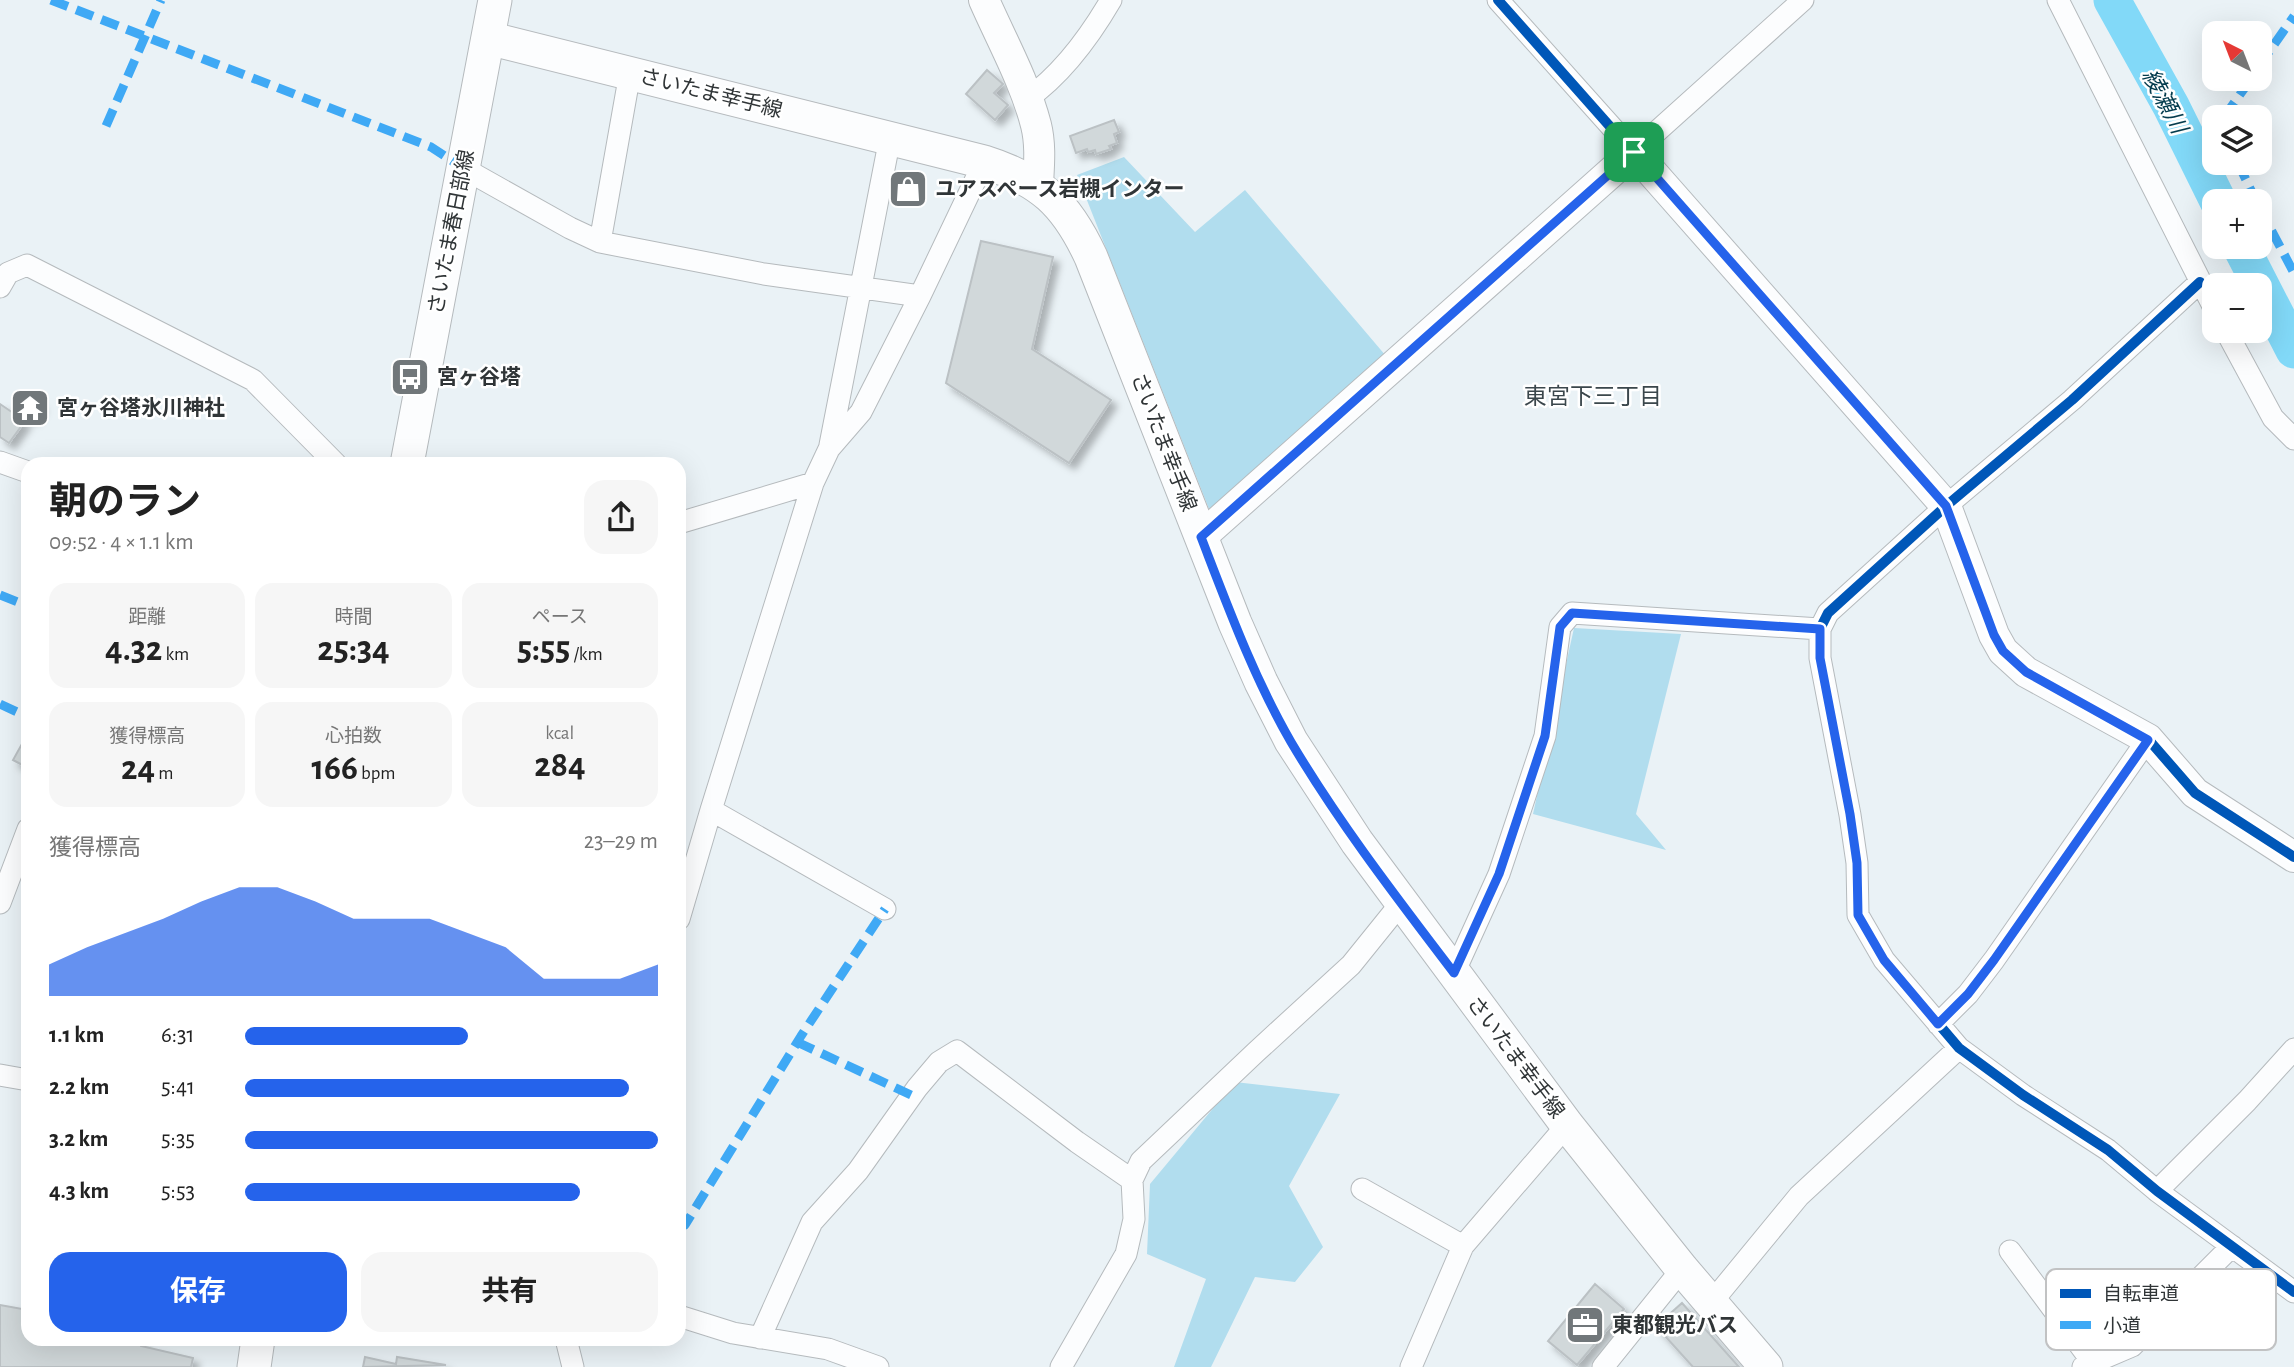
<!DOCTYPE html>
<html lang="ja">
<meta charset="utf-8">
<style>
:root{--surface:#fff;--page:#f6f6f6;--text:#222;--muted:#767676;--accent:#2563eb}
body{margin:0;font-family:"Alegreya Sans","Noto Sans JP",sans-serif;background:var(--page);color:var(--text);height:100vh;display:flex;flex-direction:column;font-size:26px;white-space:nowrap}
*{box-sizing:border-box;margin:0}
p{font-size:23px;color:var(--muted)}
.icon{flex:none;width:38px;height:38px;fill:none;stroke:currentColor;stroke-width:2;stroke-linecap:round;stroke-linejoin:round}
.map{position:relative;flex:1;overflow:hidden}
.drawer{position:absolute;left:21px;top:457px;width:665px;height:889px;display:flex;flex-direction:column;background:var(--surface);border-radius:21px;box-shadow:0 7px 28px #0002}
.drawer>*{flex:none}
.needle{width:46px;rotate:318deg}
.fabs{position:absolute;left:2202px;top:21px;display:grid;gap:14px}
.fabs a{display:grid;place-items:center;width:70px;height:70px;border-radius:14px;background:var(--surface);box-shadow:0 7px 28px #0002;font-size:35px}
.pin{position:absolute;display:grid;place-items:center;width:60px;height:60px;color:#fff;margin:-30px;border-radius:14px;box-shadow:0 4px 10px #0006}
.round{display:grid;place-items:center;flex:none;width:74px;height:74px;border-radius:21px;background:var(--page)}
.headline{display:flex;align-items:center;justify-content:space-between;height:119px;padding:0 28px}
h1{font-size:38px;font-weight:700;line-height:52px}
.metrics{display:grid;grid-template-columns:repeat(3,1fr);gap:10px;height:119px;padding:7px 28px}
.metrics div{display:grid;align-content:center;border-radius:18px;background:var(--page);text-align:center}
.metrics b{font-size:35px;font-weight:700}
.metrics small{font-size:19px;font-weight:400}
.metrics p{font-size:19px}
.chart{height:196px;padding:14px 28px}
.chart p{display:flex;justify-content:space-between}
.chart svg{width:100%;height:126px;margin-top:7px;fill:var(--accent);opacity:.7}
.cta{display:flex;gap:14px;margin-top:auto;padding:14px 28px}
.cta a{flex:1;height:80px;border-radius:21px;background:var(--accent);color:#fff;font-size:28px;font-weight:700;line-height:80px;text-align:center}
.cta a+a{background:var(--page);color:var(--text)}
ul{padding:0 28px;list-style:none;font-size:23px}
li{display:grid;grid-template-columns:112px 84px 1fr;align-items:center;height:52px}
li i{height:18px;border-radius:9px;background:var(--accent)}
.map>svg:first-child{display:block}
.green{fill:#b1ddee}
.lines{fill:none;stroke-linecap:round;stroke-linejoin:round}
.river{stroke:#82d9f8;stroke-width:37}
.building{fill:#d1d8da;stroke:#bbc1c4;stroke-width:2;filter:url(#shadow)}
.street-casing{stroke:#b5babd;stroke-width:23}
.secondary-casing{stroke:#b5babd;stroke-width:32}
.primary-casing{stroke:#b5babd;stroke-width:35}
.street{stroke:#fcfdfe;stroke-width:21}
.secondary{stroke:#fcfdfe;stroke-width:30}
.primary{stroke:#fcfdfe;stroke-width:33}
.quiet{stroke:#3fa9f5;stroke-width:9;stroke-dasharray:18 9;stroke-linecap:butt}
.cycleway-casing{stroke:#fff;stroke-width:15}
.cycleway{stroke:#0057b8;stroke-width:10}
.route-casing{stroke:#fff;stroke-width:14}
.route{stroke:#2563eb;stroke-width:9}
.labels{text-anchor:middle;stroke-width:5;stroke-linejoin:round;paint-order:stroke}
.street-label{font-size:21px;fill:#303537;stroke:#fff}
.poi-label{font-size:21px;font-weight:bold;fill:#303537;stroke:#fff;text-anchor:start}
.water-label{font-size:23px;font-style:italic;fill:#043c4e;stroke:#fff}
.neighbourhood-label{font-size:23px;fill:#3b474c;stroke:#fff}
.key{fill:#fff;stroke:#c1c2c3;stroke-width:2}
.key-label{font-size:19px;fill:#303537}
</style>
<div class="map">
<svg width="2294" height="1367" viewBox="0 0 2294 1367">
<defs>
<filter id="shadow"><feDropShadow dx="6" dy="6" stdDeviation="3.5" flood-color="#0004"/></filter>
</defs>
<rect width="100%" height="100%" fill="#eaf2f6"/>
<path class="green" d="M1124 157 1195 232 1245 190 1386 356 1211 514 1077 175Z
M1574 628 1681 634 1636 814 1666 850 1533 814Z
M1235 1082 1340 1094 1289 1186 1323 1247 1295 1282 1255 1277 1211 1367H1174L1206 1279 1147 1254 1150 1184Z"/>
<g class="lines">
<path class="river" d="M2112 0 2171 106 2218 201
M2241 247 2294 350"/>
</g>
<path class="building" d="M987 70 1003 84 994 93 1008 105 995 120 966 94Z
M1114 120 1119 132 1114 134 1117 143 1109 146 1111 149 1096 154 1095 150 1088 152 1087 149 1076 153 1070 136Z
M981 241 1053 257 1032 349 1111 400 1069 463 946 383Z
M29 398 40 405 31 418 20 411Z
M0 404 25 421 9 443 0 437Z
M28 733V768L13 760Z
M1595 1284 1624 1309 1577 1365 1548 1341Z
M1682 1303 1739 1367H1693L1656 1326Z
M0 1305 28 1310V1339H141V1346L193 1358 191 1367H0Z
M365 1357 396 1364 397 1357 446 1365 363 1367Z"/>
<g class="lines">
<g class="street-casing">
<path id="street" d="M1498 0 1634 152 1803 0
M2058 0 2214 308
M1027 99C1061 75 1090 36 1111 0
M463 168 570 228 600 242 764 274 920 296
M600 242 630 73
M2200 282 2072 400 1946 506 1828 613 1820 629V658L1850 815 1857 863 1858 915 1884 960 1959 1048 2023 1095 2108 1150 2157 1191 2294 1292
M0 287 8 273 27 265 253 380 336 464
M2226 331 2273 418 2294 439
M830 445 890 138
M0 462 28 472
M679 523 813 483
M711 810 885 909
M0 903 28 829
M679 919 711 810 813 483 829 449 861 412 920 296 984 162
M1454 973 1499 874 1545 736 1560 627 1572 613 1820 629
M1938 1024 1968 994 1994 960 2148 739
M0 1075 28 1080
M1362 1189 1463 1246
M2157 1191 2247 1101 2294 1049
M2010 1251 2093 1363
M1711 1303 1799 1196 1959 1048
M679 1316 733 1333 828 1349 878 1367
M760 1338 812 1222 858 1171 917 1088 939 1062 957 1051 1077 1142 1132 1180
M566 1339 573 1367
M1061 1367 1126 1254 1134 1219 1132 1180 1141 1161 1256 1052 1351 965 1401 903
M1411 1367 1463 1246 1567 1125
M1603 1367 1682 1269
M2083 1367 2132 1346 2232 1246"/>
</g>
<g class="secondary-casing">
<path id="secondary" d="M984 0C1002 41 1025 82 1036 125 1041 145 1039 165 1038 185
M1201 537 1634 152 1946 506 1994 635 2003 651 2026 672 2148 739 2195 793 2294 857"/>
</g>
<g class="primary-casing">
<path id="primary" d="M488 38 984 162C1041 180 1066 203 1091 257L1235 623 1261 682 1291 741 1357 842 1567 1125 1682 1269 1766 1367
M407 464 495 0
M254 1367 258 1339"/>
</g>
<use href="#street" class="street"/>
<use href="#secondary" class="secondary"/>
<use href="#primary" class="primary"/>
<path class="quiet" d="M51 0 431 147 463 168
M2259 66 2294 16
M2224 117 2251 79
M106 126 161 0
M2238 163 2256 201
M2259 207 2294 273
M0 595 28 606
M0 704 28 717
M797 1042 911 1095
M679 1222 685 1225 801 1036 885 909"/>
<g class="cycleway-casing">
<path id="cycleway" d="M1498 0 1946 506 1994 635 2003 651 2026 672 2148 739 2195 793 2294 857
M2200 282 2072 400 1946 506 1828 613 1820 629V658L1850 815 1857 863 1858 915 1884 960 1959 1048 2023 1095 2108 1150 2157 1191 2294 1292"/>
</g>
<use href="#cycleway" class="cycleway"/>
</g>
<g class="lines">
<g class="route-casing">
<path id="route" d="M1634 152 1946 506 1994 635 2003 651 2026 672 2148 740 1994 960 1968 994 1938 1024 1884 960 1858 915 1857 863 1850 814 1820 658V629L1572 613 1560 627 1545 736 1499 874 1454 973C1397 898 1339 823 1291 742 1254 678 1228 607 1201 537Z"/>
</g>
<use href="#route" class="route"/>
</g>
<defs>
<g id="shop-square" transform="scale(2.0125)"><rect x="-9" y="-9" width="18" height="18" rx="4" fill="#71777a" stroke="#fff"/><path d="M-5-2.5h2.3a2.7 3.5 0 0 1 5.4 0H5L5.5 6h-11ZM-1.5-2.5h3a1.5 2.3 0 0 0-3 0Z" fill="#fff"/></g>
<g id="bus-square" transform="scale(2.0125)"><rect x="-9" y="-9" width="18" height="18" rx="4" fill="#71777a" stroke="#fff"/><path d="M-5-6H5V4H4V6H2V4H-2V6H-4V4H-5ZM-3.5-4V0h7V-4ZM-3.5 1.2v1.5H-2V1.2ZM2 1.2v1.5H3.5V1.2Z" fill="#fff"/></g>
<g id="temple-square" transform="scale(2.0125)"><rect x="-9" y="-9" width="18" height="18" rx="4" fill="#71777a" stroke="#fff"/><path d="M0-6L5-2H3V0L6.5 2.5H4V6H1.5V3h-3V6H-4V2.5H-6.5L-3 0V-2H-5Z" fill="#fff"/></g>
<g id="office-square" transform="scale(2.0125)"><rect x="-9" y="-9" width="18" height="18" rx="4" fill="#71777a" stroke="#fff"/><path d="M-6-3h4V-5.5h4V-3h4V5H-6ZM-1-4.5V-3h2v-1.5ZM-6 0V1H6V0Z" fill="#fff"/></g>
</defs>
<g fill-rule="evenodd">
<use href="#shop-square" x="908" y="189"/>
<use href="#bus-square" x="410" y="377"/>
<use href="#temple-square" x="30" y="408"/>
<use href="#office-square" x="1585" y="1325"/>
</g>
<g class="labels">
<g class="street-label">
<text transform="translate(711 93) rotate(14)" y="7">さいたま幸手線</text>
<text transform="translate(451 232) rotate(-79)" y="7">さいたま春日部線</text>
<text transform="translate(1164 442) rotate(69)" y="7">さいたま幸手線</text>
<text transform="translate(1516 1057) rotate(53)" y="7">さいたま幸手線</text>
</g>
<g class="poi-label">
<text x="935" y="196">ユアスペース岩槻インター</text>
<text x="437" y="384">宮ヶ谷塔</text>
<text x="57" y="415">宮ヶ谷塔氷川神社</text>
<text x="1612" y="1332">東都観光バス</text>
</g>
<g class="water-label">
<text transform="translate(2165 101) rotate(62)" y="8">綾瀬川</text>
</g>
<g class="neighbourhood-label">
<text x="1593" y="404">東宮下三丁目</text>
</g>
</g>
<rect x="2046" y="1269" width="230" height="81" rx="10" class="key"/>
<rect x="2060" y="1289" width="31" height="9" fill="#0057b8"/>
<rect x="2060" y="1321" width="31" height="8" fill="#3fa9f5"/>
<g class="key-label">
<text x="2103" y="1300">自転車道</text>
<text x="2103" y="1332">小道</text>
</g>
</svg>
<div class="fabs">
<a><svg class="needle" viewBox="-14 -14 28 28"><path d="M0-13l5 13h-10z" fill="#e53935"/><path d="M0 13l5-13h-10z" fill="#767676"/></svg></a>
<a><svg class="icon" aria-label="layers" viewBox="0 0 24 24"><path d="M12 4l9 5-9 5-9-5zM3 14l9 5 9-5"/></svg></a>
<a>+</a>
<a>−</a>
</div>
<div class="pin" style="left:1634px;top:152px;background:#1e9e55"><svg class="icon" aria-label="arrive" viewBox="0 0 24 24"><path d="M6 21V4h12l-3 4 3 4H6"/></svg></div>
<section class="drawer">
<div class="headline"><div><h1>朝のラン</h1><p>09:52 · 4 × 1.1 km</p></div><a class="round"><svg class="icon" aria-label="share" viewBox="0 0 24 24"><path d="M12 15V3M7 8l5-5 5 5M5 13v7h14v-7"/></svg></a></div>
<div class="metrics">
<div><p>距離</p><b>4.32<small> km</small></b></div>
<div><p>時間</p><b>25:34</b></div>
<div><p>ペース</p><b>5:55<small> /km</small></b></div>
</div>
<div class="metrics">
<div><p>獲得標高</p><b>24<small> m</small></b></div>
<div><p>心拍数</p><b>166<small> bpm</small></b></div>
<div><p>kcal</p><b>284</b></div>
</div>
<div class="chart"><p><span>獲得標高</span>23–29 m</p>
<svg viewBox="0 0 160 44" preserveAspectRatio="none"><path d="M0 44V33L10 27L20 22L30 17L40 11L50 6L60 6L70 11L80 17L90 17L100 17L110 22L120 27L130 38L140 38L150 38L160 33V44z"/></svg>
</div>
<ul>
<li><b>1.1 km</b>6:31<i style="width:54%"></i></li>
<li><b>2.2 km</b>5:41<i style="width:93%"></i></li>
<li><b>3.2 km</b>5:35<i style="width:100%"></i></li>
<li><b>4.3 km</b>5:53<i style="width:81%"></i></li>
</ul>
<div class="cta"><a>保存</a><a>共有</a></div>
</section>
</div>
